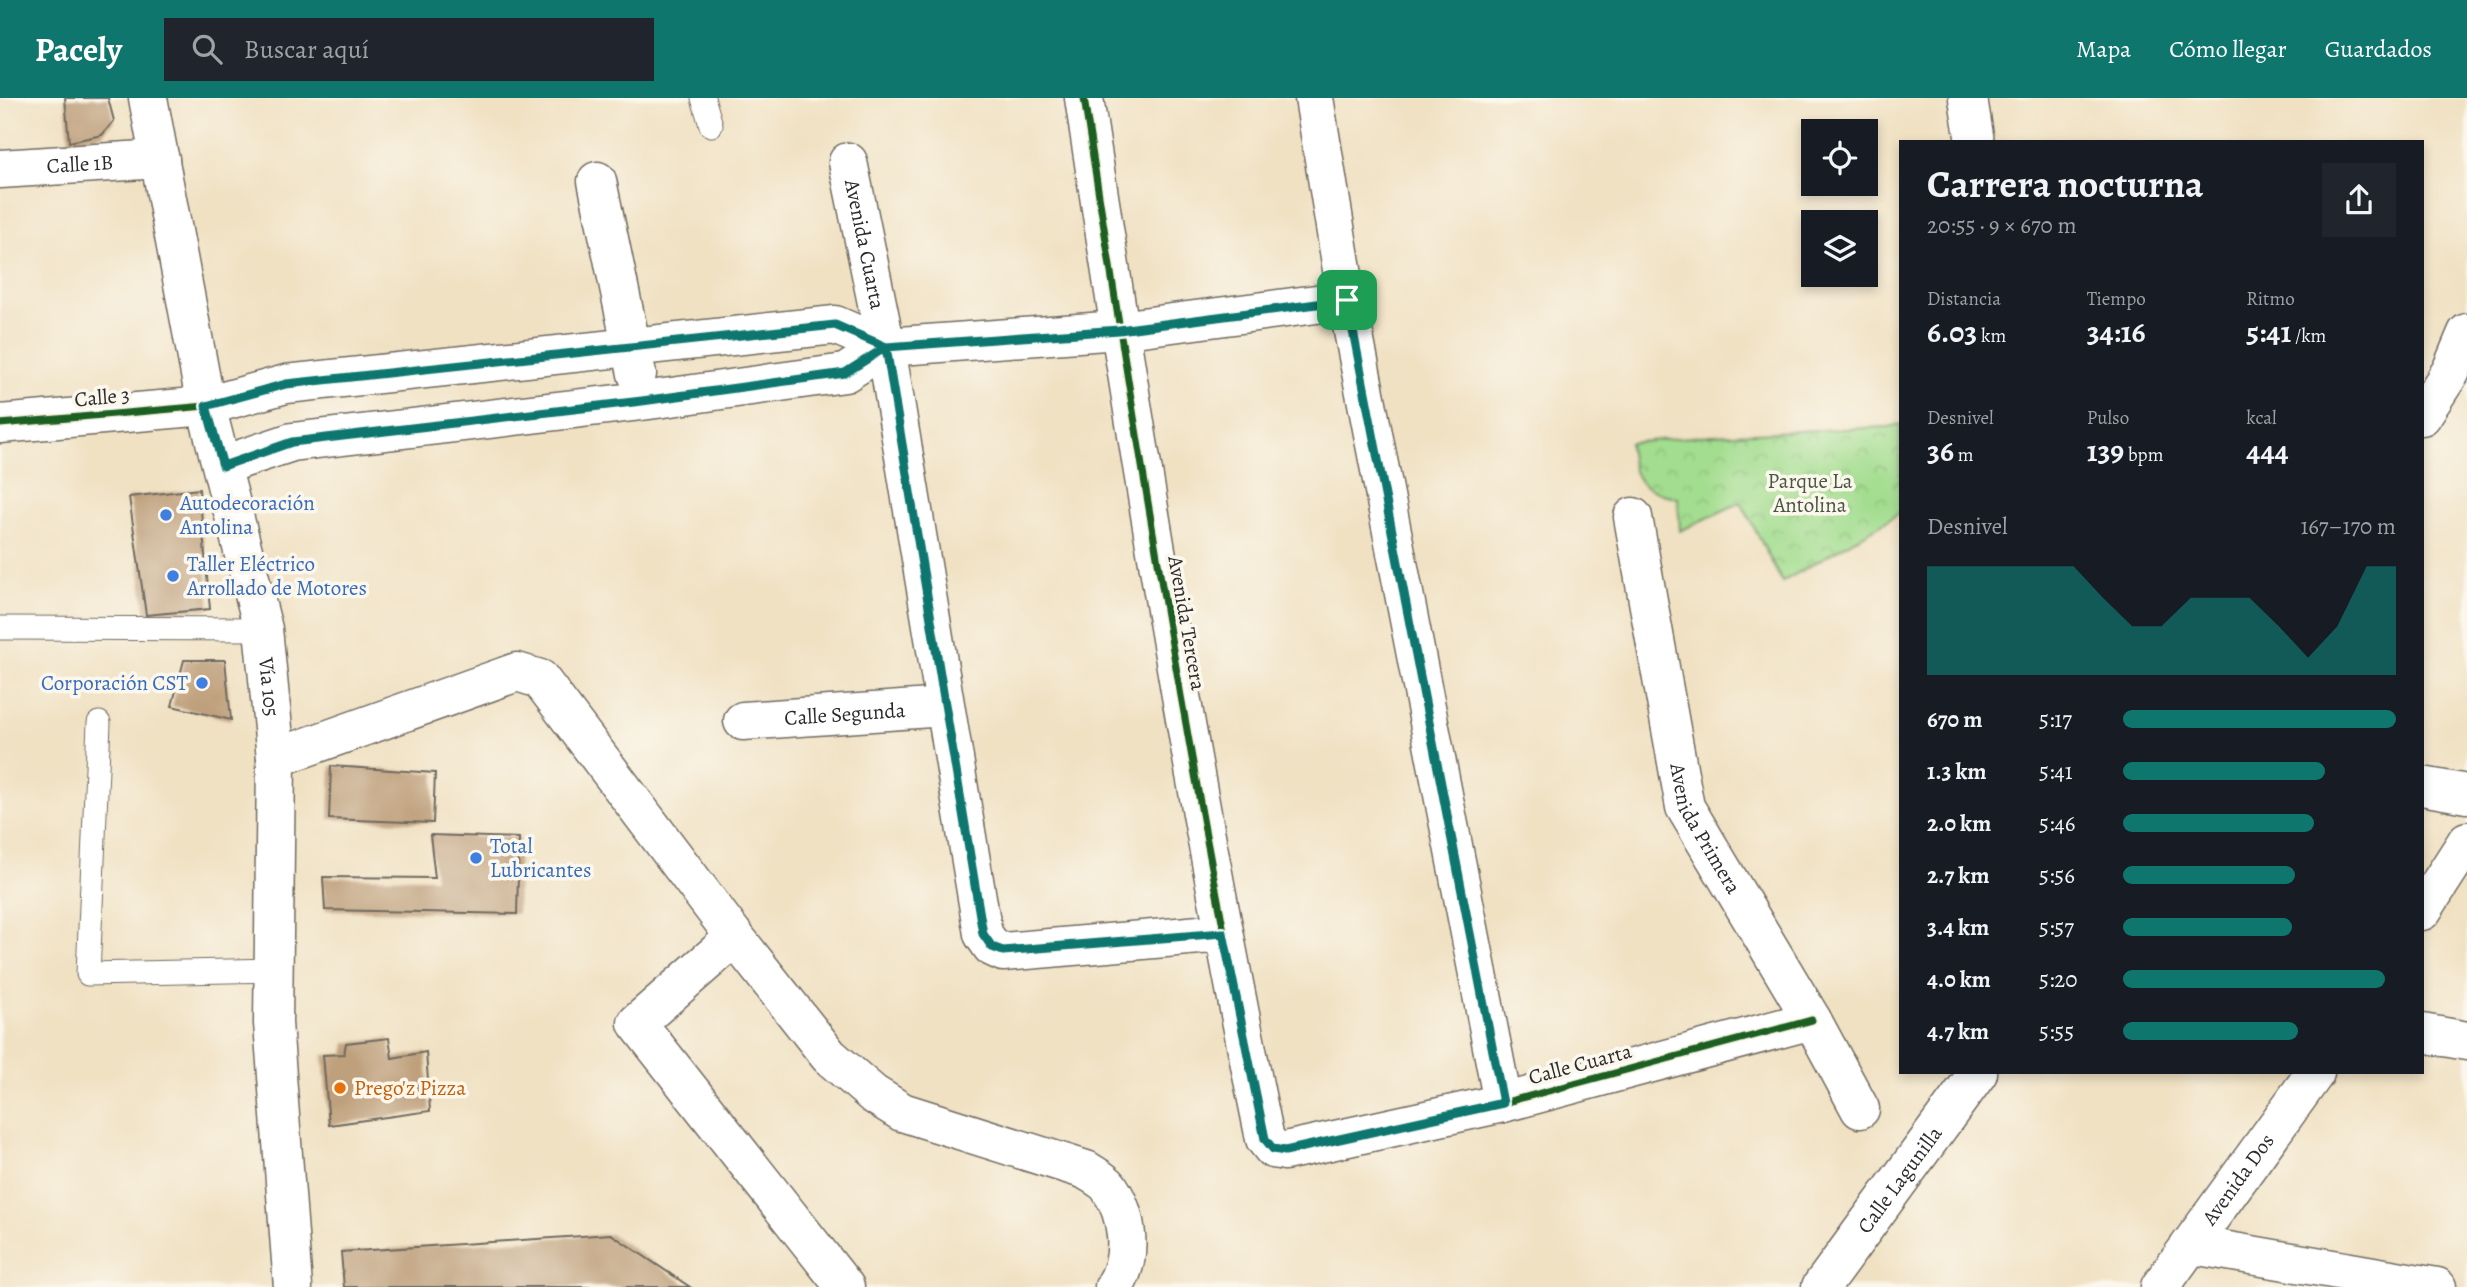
<!DOCTYPE html>
<html lang="es">
<meta charset="utf-8">
<style>
:root{--surface:#171b24;--page:#20242c;--text:#f1f3f6;--muted:#9ea1a6;--accent:#0f766e}
body{margin:0;font-family:Alegreya,serif;background:var(--page);color:var(--text);height:100vh;display:flex;flex-direction:column;font-size:26px;white-space:nowrap}
*{box-sizing:border-box;margin:0}
p{font-size:23px;color:var(--muted)}
.icon{flex:none;width:38px;height:38px;fill:none;stroke:currentColor;stroke-width:2;stroke-linecap:round;stroke-linejoin:round}
.map{position:relative;flex:1;overflow:hidden}
.details{position:absolute;left:1899px;top:42px;width:525px;height:934px;display:flex;flex-direction:column;background:var(--surface);border-radius:0px;box-shadow:0 4px 10px #0003}
.details>*{flex:none}
.fabs{position:absolute;left:1801px;top:21px;display:grid;gap:14px}
.fabs a{display:grid;place-items:center;width:77px;height:77px;border-radius:0px;background:var(--surface);box-shadow:0 4px 10px #0003;font-size:35px}
.pin{position:absolute;display:grid;place-items:center;width:60px;height:60px;color:#fff;margin:-30px;border-radius:14px;box-shadow:0 4px 10px #0006}
.round{display:grid;place-items:center;flex:none;width:74px;height:74px;border-radius:0px;background:var(--page)}
.overview{display:flex;align-items:center;justify-content:space-between;height:119px;padding:0 28px}
h1{font-size:38px;font-weight:700;line-height:52px}
.stats{display:grid;grid-template-columns:repeat(3,1fr);gap:10px;height:119px;padding:7px 28px}
.stats div{display:grid;align-content:center}
.stats b{font-size:30px;font-weight:700}
.stats small{font-size:19px;font-weight:400}
.stats p{font-size:19px}
.chart{height:196px;padding:14px 28px}
.chart p{display:flex;justify-content:space-between}
.chart svg{width:100%;height:126px;margin-top:7px;fill:var(--accent);opacity:.7}
ul{padding:0 28px;list-style:none;font-size:23px}
li{display:grid;grid-template-columns:112px 84px 1fr;align-items:center;height:52px}
li i{height:18px;border-radius:9px;background:var(--accent)}
header{display:flex;align-items:center;gap:42px;box-sizing:border-box;height:98px;padding:0 35px;background:var(--accent);color:#fff}
header strong{font-size:33px}
nav{display:flex;gap:38px;margin-inline-start:auto;font-size:24px}
.search{width:490px;height:63px;background:var(--page);display:flex;align-items:center;gap:18px;box-sizing:border-box;padding:0 24px;border-radius:0px;color:var(--muted);font-size:26px}
.map>svg:first-child{display:block}
.park{fill:url(#park-crowns);stroke:#67845d;stroke-width:2}
.building{fill:#bfa07d}
.lines{fill:none;stroke-linecap:round;stroke-linejoin:round}
.lane-casing{stroke:#706b60;stroke-width:25}
.street-casing{stroke:#706b60;stroke-width:41}
.secondary-casing{stroke:#706b60;stroke-width:41}
.lane{stroke:#fff;stroke-width:23}
.street{stroke:#fff;stroke-width:38}
.secondary{stroke:#fff;stroke-width:38}
.cycleway-casing{stroke:#fbf7ec;stroke-width:11}
.cycleway{stroke:#1b5e20;stroke-width:7}
.route-casing{stroke:#fff;stroke-width:14}
.route{stroke:#0f766e;stroke-width:9}
.shop-dot{fill:#3f7fe0;stroke:#fbf7ec;stroke-width:2.5}
.food-dot{fill:#e8710a;stroke:#fbf7ec;stroke-width:2.5}
.labels{text-anchor:middle;stroke-width:7;stroke-linejoin:round;paint-order:stroke}
.street-label{font-size:21px;fill:#2b2b2b;stroke:#fbf7ec}
.park-label{font-size:21px;fill:#495844;stroke:#fbf7ec}
.shop-label{font-size:21px;fill:#366cbe;stroke:#fbf7ec;text-anchor:start}
.food-label{font-size:21px;fill:#c56008;stroke:#fbf7ec;text-anchor:start}
</style>
<header>
<strong>Pacely</strong>
<div class="search"><svg class="icon" aria-label="search" viewBox="0 0 24 24"><circle cx="10" cy="10" r="6"/><path d="M15 15l6 6"/></svg>Buscar aquí</div>
<nav><a>Mapa</a><a>Cómo llegar</a><a>Guardados</a></nav>
</header>
<div class="map">
<svg width="2467" height="1189" viewBox="0 0 2467 1189">
<defs>
<pattern id="park-crowns" width="20" height="18" patternUnits="userSpaceOnUse" patternTransform="scale(1.75)"><rect width="20" height="18" fill="#a3dd8f"/><path d="M2 6a3 3 0 1 1 6 0M12 15a3 3 0 1 1 6 0" fill="none" stroke="#8cbe7c"/></pattern>
</defs>
<rect width="100%" height="100%" fill="#fbf7ec"/>
<filter id="ink" filterUnits="userSpaceOnUse"><feTurbulence type="fractalNoise" baseFrequency=".0143" numOctaves="2"/><feDisplacementMap in="SourceGraphic" scale="14" xChannelSelector="R" yChannelSelector="G"/><feConvolveMatrix kernelMatrix="1 2 1 2 8 2 1 2 1" color-interpolation-filters="sRGB"/></filter>
<filter id="wash" filterUnits="userSpaceOnUse"><feTurbulence type="fractalNoise" baseFrequency=".00686" numOctaves="4" result="noise"/><feDisplacementMap in="SourceGraphic" scale="28" xChannelSelector="R" yChannelSelector="G"/><feGaussianBlur stdDeviation="1.57" result="paint"/><feColorMatrix in="noise" values="0 0 0 0 0 0 0 0 0 0 0 0 0 0 0 0 0 1.4 0 .05"/><feComposite in="paint" operator="in"/></filter>
<g filter="url(#wash)">
<rect width="100%" height="100%" fill="#f0e1c3"/>
<path class="park" d="M1900 326V415L1782 484 1741 404 1680 433 1678 400C1641 391 1632 385 1629 345L1711 337 1889 329Z"/>
<g id="blocks">
<path class="building" d="M65 0H108L114 23 102 37 69 44Z
M199 391 210 511 146 517 129 399Z
M184 562H225L231 622 172 608Z
M331 668 435 675 433 725 329 721Z
M430 737 519 740 517 816 325 812 323 779 435 780Z
M389 940 392 960 426 954 430 1013 329 1027 323 957 344 956 346 945Z
M611 1136 690 1189H344L341 1154Z"/>
</g>
</g>
<g filter="url(#ink)">
<use href="#blocks" fill-opacity="0" stroke="#706b60" stroke-width="2"/>
<g class="lines">
<g class="lane-casing">
<path id="lane" d="M703 0 711 27
M0 530 263 531
M99 625 88 876 273 872"/>
</g>
<g class="street-casing">
<g id="street">
<path d="M1084 0C1137 348 1194 696 1265 1041L1273 1051 1285 1053 1503 1005 1812 922"/>
<path d="M1314 0 1347 202 1503 1005"/>
<path d="M1968 0 1975 44"/>
<path id="s1" d="M848 64 886 249 983 836 992 849 1003 854 1223 835"/>
<path id="s2" d="M0 71 160 61"/>
<path d="M597 83 637 276"/>
<path d="M2422 318 2451 273 2467 235"/>
<path d="M0 326 206 308 286 286 835 227 886 249 1119 232 1347 202"/>
<path d="M223 367 292 344 642 303 845 275 886 249"/>
<path id="s3" d="M1633 419 1685 709 1812 922 1860 1011"/>
<path id="s4" d="M743 623 945 609"/>
<path d="M276 660 517 574 540 581 735 839 829 958 873 996 902 1014 1086 1072C1093 1077 1104 1082 1109 1089 1128 1117 1134 1159 1114 1189"/>
<path d="M2422 688 2467 696"/>
<path d="M2422 813 2467 743"/>
<path d="M735 839 637 925 845 1189"/>
<path d="M2422 935 2467 943"/>
<path d="M2193 1147 2437 1189"/>
<path id="s5" d="M1821 1189 1978 975"/>
<path id="s6" d="M2160 1189 2315 975"/>
</g>
</g>
<g class="secondary-casing">
<g id="secondary">
<path id="s7" d="M148 0 206 308 263 531 276 660 273 925 293 1189"/>
</g>
</g>
<use href="#lane" class="lane"/>
<use href="#street" class="street"/>
<use href="#secondary" class="secondary"/>
<g class="cycleway-casing">
<path id="cycleway" d="M1084 0C1137 348 1194 696 1265 1041L1273 1051 1285 1053 1503 1005 1812 922
M0 326 206 308 286 286 835 227 886 249 1119 232 1347 202"/>
</g>
<use href="#cycleway" class="cycleway"/>
</g>
</g>
<g class="lines" filter="url(#ink)">
<g class="route-casing">
<path id="route" d="M1347 202 1119 232 886 249 845 275 642 303 292 344 223 368 206 308 286 286 835 227 886 249 983 836 992 849 1003 853 1223 835 1265 1041 1273 1051 1285 1053 1503 1005 1347 202"/>
</g>
<use href="#route" class="route"/>
</g>
<g class="shop-dot">
<circle cx="166" cy="417" r="7"/>
<circle cx="173" cy="478" r="7"/>
<circle cx="202" cy="585" r="7"/>
<circle cx="476" cy="760" r="7"/>
</g>
<circle class="food-dot" cx="340" cy="990" r="7"/>
<g class="labels">
<g class="street-label">
<text dy="7" stroke="none"><textPath href="#s2" startOffset="80">Calle 1B</textPath></text>
<text dy="7" stroke="none"><textPath href="#s1" startOffset="84">Avenida Cuarta</textPath></text>
<text transform="translate(102 299) rotate(-5)" y="7">Calle 3</text>
<text transform="translate(1187 525) rotate(80)" y="7">Avenida Tercera</text>
<text dy="7" stroke="none"><textPath href="#s7" startOffset="602">Vía 105</textPath></text>
<text dy="7" stroke="none"><textPath href="#s4" startOffset="102">Calle Segunda</textPath></text>
<text dy="7" stroke="none"><textPath href="#s3" startOffset="322">Avenida Primera</textPath></text>
<text transform="translate(1580 966) rotate(-15)" y="7">Calle Cuarta</text>
<text dy="7" stroke="none"><textPath href="#s5" startOffset="133">Calle Lagunilla</textPath></text>
<text dy="7" stroke="none"><textPath href="#s6" startOffset="133">Avenida Dos</textPath></text>
</g>
<g class="park-label">
<text x="1810" y="390">Parque La<tspan x="1810" dy="24">Antolina</tspan></text>
</g>
<g class="shop-label">
<text x="180" y="412">Autodecoración<tspan x="180" dy="24">Antolina</tspan></text>
<text x="187" y="473">Taller Eléctrico<tspan x="187" dy="24">Arrollado de Motores</tspan></text>
<text x="188" y="592" text-anchor="end">Corporación CST</text>
<text x="490" y="755">Total<tspan x="490" dy="24">Lubricantes</tspan></text>
</g>
<g class="food-label">
<text x="354" y="997">Prego'z Pizza</text>
</g>
</g>
</svg>
<div class="fabs">
<a><svg class="icon" aria-label="locate" viewBox="0 0 24 24"><circle cx="12" cy="12" r="6"/><path d="M12 2v4M12 18v4M2 12h4M18 12h4"/></svg></a>
<a><svg class="icon" aria-label="layers" viewBox="0 0 24 24"><path d="M12 4l9 5-9 5-9-5zM3 14l9 5 9-5"/></svg></a>
</div>
<div class="pin" style="left:1347px;top:202px;background:#1e9e55"><svg class="icon" aria-label="arrive" viewBox="0 0 24 24"><path d="M6 21V4h12l-3 4 3 4H6"/></svg></div>
<section class="details">
<div class="overview"><div><h1>Carrera nocturna</h1><p>20:55 · 9 × 670 m</p></div><a class="round"><svg class="icon" aria-label="share" viewBox="0 0 24 24"><path d="M12 15V3M7 8l5-5 5 5M5 13v7h14v-7"/></svg></a></div>
<div class="stats">
<div><p>Distancia</p><b>6.03<small> km</small></b></div>
<div><p>Tiempo</p><b>34:16</b></div>
<div><p>Ritmo</p><b>5:41<small> /km</small></b></div>
</div>
<div class="stats">
<div><p>Desnivel</p><b>36<small> m</small></b></div>
<div><p>Pulso</p><b>139<small> bpm</small></b></div>
<div><p>kcal</p><b>444</b></div>
</div>
<div class="chart"><p><span>Desnivel</span>167–170 m</p>
<svg viewBox="0 0 160 44" preserveAspectRatio="none"><path d="M0 44V6L10 6L20 6L30 6L40 6L50 6L60 17L70 27L80 27L90 17L100 17L110 17L120 27L130 38L140 27L150 6L160 6V44z"/></svg>
</div>
<ul>
<li><b>670 m</b>5:17<i style="width:100%"></i></li>
<li><b>1.3 km</b>5:41<i style="width:74%"></i></li>
<li><b>2.0 km</b>5:46<i style="width:70%"></i></li>
<li><b>2.7 km</b>5:56<i style="width:63%"></i></li>
<li><b>3.4 km</b>5:57<i style="width:62%"></i></li>
<li><b>4.0 km</b>5:20<i style="width:96%"></i></li>
<li><b>4.7 km</b>5:55<i style="width:64%"></i></li>
</ul>
</section>
</div>
